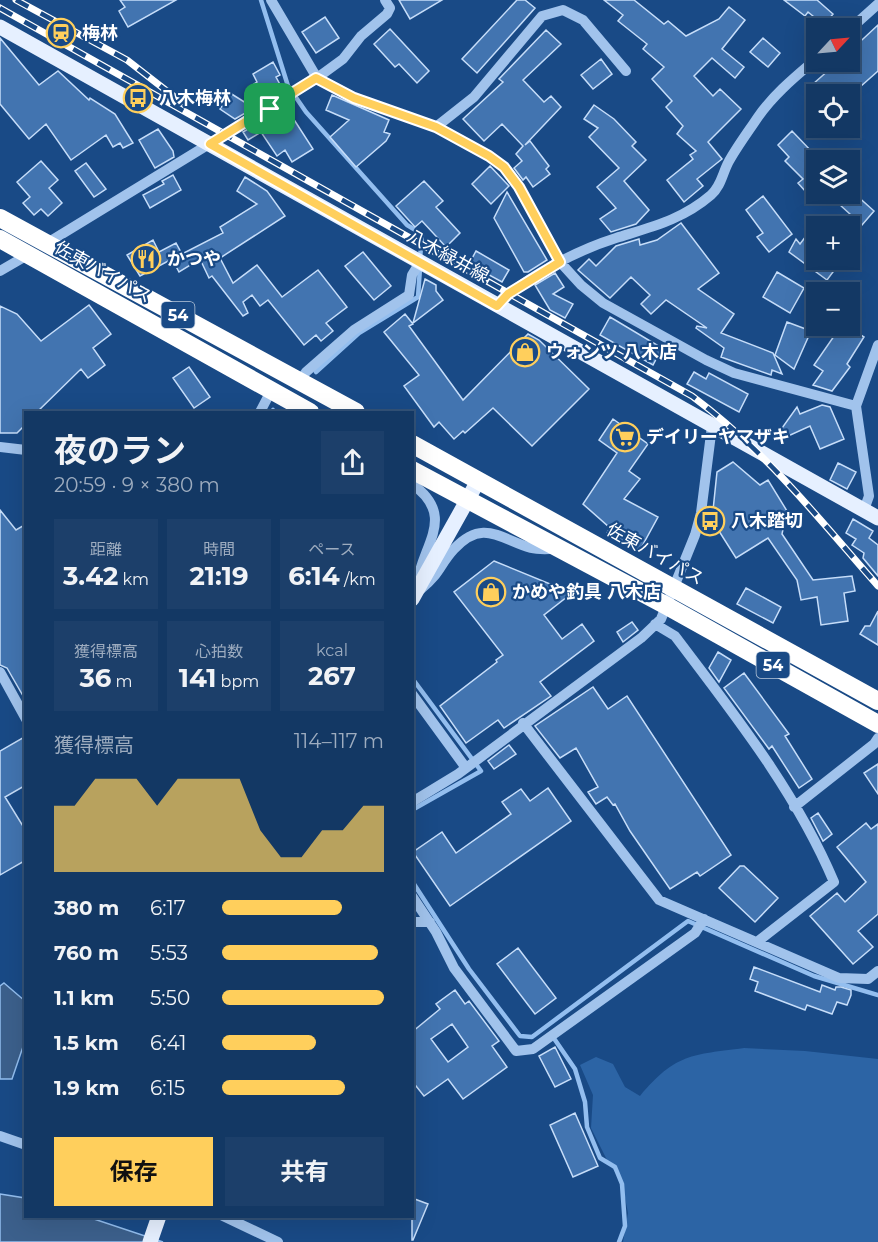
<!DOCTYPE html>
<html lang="ja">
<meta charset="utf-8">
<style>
:root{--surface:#133864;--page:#1c3f6a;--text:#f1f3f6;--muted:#9dacbf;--line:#325278;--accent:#ffcf5c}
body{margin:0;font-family:Montserrat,"Noto Sans JP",sans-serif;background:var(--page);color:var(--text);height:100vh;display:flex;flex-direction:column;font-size:22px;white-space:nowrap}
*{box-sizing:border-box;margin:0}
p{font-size:20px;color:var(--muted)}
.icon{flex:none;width:33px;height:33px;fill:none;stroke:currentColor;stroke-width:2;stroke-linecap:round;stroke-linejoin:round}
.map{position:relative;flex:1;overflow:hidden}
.details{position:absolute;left:24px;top:411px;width:390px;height:807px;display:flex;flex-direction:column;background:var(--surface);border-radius:0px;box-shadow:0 6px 24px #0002,0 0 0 2px var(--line)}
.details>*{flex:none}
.needle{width:39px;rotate:64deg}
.fabs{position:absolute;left:806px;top:18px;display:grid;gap:12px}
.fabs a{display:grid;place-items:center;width:54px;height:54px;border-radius:0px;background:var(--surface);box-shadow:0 6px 24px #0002,0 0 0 2px var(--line);font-size:30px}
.pin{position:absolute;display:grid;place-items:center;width:51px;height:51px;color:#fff;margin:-26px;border-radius:12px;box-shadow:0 3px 9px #0006}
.round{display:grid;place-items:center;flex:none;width:63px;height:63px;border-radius:0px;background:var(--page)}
.head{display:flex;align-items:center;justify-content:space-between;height:102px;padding:0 30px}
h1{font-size:33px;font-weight:700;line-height:45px}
.stats{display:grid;grid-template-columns:repeat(3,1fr);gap:9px;height:102px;padding:6px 30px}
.stats div{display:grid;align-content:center;border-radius:0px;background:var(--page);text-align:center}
.stats b{font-size:26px;font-weight:700}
.stats small{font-size:16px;font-weight:400}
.stats p{font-size:16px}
.chart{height:168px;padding:12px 30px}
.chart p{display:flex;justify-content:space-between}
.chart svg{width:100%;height:108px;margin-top:6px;fill:var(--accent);opacity:.7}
.action{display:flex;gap:12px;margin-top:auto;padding:12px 30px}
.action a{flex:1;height:69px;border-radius:0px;background:var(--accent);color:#111;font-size:24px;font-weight:700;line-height:69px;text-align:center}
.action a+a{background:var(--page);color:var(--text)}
ul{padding:0 30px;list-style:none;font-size:20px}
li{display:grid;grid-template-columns:96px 72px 1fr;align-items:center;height:45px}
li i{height:15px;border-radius:8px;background:var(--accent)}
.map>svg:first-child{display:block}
.green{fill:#2c64a5}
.water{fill:#3c608c;stroke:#93beef;stroke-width:1.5}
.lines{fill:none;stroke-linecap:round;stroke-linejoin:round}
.stream{stroke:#93beef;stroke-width:4.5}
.building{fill:#4274b0;stroke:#c6ddf9;stroke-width:1.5;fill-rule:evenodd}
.minor{stroke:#a1c3ec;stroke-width:10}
.major{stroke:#e6f0ff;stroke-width:15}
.highway{stroke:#fff;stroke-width:18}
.rail-casing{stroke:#fff;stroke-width:7}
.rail{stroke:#194a86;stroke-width:4.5;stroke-dasharray:14;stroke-linecap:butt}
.route-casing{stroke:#fff;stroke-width:12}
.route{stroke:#ffcf5c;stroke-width:8}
.labels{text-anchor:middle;stroke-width:4.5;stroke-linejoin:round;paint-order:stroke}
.shield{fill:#194a86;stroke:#bac9db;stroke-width:1.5}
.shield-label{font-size:16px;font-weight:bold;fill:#fff}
.poi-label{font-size:18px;font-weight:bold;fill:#fff;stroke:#194a86;text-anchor:start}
.street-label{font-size:18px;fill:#fff;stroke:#194a86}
</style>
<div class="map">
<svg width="878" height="1242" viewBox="0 0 878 1242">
<rect width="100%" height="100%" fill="#194a86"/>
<path class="green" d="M744 1048 805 1051 878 1059V1242H623L628 1213 622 1182 608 1162 591 1128 593 1095 580 1065 596 1057 613 1064 625 1087 640 1096C676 1053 692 1055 744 1048Z"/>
<path class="water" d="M4 983 25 1001V1041L12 1079H0V986Z
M0 1194 25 1198 26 1216 88 1217 163 1242H0Z"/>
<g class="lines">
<path class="stream" d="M261 0 288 86 306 112 407 225 422 234 420 259
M316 372 359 333 418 297 420 268
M271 412 273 410
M412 678 481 771 412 810
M412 881 469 969 520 1036 532 1037 688 921 814 976 878 995
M553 1037 575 1069 585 1102 587 1127 600 1158 615 1167 622 1184 625 1226 619 1242"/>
</g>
<path class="building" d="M120 0H176L128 27 119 11 125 7Z
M399 0H442L410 19Z
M517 0H525L535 8 477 73 462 59Z
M604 0H634L664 24 668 21 686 36 719 19 729 7 745 20 722 49 744 67 735 78 712 58 694 76 713 96 720 89 741 109 708 142 722 159 697 179 703 186 684 202 667 180 693 159 690 155 696 151 677 134 683 126 666 107 672 101 652 79 664 67 643 49 647 44 618 21 623 15Z
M784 0H817L833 14 824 25 808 12 805 16Z
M325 17 339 38 316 53 302 32Z
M878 25V71L852 94H823L813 84 838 62H849V52Z
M390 29 429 71 417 83 399 64 395 67 374 44Z
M546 30 561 44 523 80 544 102 551 96 561 107 525 145 530 141 549 166 546 169 550 174 533 187 526 177 523 180 514 168 522 161 516 154 523 146 502 124 484 141 463 119 503 82 499 79Z
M0 38 39 85 58 71 89 100 90 98 115 114 133 143 123 148 120 143 113 147 106 135 71 160 46 124 29 139 0 104Z
M763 38 780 53 768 67 750 52Z
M601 59 612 74 593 89 581 75Z
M273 62 280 75 276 77 283 90 264 102 254 84 257 82 253 74Z
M230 93 254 108 235 119 220 109Z
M332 95 389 120 384 132 390 134 386 141 356 167 330 137 349 120 326 110Z
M594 105 614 119 636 142 632 146 646 160 624 181 649 210 636 224 611 232 600 219 616 208 597 187 619 168 589 137 598 128 584 119Z
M282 108 289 120 293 118 313 149 292 162 285 150 277 156 261 132 248 140 243 132 268 117 273 120 271 115Z
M158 129 173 151 174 157 155 168 139 140Z
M792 131 816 156V193L811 188 806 192 798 183 803 179 785 161 789 157 778 145Z
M41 161 58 180 49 188 62 203 48 216 41 209 34 215 23 203 30 197 17 182Z
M86 163 106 189 94 197 75 171Z
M490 166 509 186 491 204 472 184Z
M173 175 181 190 150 208 143 195 164 184 162 181Z
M245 177 267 191 285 216 220 258 233 283 257 265 282 297 318 270 347 307 326 323 333 331 321 341 316 335 304 345 268 300 260 306 252 295 243 302 248 313 243 316 212 276 209 278 200 259 179 272 172 259 140 276 127 255 153 240 159 252 176 243 182 254 223 233 220 227 257 204 237 191Z
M424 181 443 201 436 207 460 233 446 247 422 221 415 227 396 206Z
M507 192 547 260 528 272H524L494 218Z
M828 194H855L874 211 862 225Z
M763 196 792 234 769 252 757 237 763 233 746 210Z
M681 223 719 273 698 289 734 314 721 333 773 353 782 374 772 370 771 375 721 357 724 348 696 328 697 326 707 328 666 300 651 314 641 304 650 295 631 277 610 298 578 270 589 259 596 266 616 246 639 239 640 245 657 240Z
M806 236 816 243V260H842L827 280 789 252 796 239 800 244Z
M476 251 509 270 502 282 469 264Z
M363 252 391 286 374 300 345 266Z
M777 272 804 288 790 313 763 297Z
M555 273 564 287 553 294 573 304 565 318 550 310 535 285Z
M425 279 436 285V291L443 300 413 323Z
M89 305 111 334 93 348 105 365 88 378 81 369 37 412H26V424L17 433H0V306L17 314 41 341Z
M405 314 413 324 409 326 463 400 528 334 539 340 589 389 532 446 493 408 465 433 463 431 454 439 439 422 434 427 404 386 419 375 384 332Z
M610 317 662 348 653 365 600 335Z
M787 322 811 331 794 369 775 355Z
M841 326H847L864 337 847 364 850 367 832 391 813 385 823 371 814 365Z
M189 367 210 397 194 408 173 378Z
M694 372 706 379 709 373 748 394 739 412 687 384Z
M822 405 830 407 844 439 820 449 810 426 786 437 782 428 797 407 800 414Z
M613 419 648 444 629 471 640 479 624 499 658 517 640 550 607 533 610 528 583 504 617 453 599 440Z
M733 462 760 485 768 480 787 511 782 534 813 580 852 576 855 591 844 593 848 621 821 625 817 597 801 600 797 580 768 538 736 558 712 520 717 472Z
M838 463 856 472 847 489 830 480Z
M0 510 16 530 26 524V701L7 668 0 665Z
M853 519 873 531 869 538 878 545V576L863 558 864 553 852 545 856 539 846 533Z
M494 561 572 593 544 615 562 639 582 624 594 641 540 682 551 696 504 728 498 720 466 743 440 706 497 662 496 660 503 655 454 592Z
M746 588 781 607 773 623 737 604Z
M878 611V645L860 634 865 626H870Z
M632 622 638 630 623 642 617 632Z
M718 652 731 660 719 682 709 668Z
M744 673 789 734 785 736 812 779 799 788 772 746 769 749 724 688Z
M593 687 608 709 627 696 731 855 700 876 697 872 670 889 630 831 615 804 613 805 607 797 596 804 588 792 598 787 576 748 560 758 535 726Z
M26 736V785L5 797 26 831V860L0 875V751Z
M509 745 516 754 494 769 488 761Z
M878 764V794L864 773Z
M548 788 571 821 450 906 413 852 442 832 456 853 511 814 502 802 521 789 530 801Z
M818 813 832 834 823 841 811 818Z
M866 823 871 829 878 824V914L858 931 873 947 853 964 810 916 837 893 845 902 866 882 837 847Z
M740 866H744L778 898 755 922 719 888Z
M518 948 556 998 535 1014 497 964Z
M754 967 820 992 822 985 835 990 836 987H841L851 990V995L847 1005 837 1002 832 1014 807 1005 805 1010 755 991 758 982 750 979Z
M455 990 465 1004 469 1001 499 1041 492 1046 507 1067 463 1099 448 1079 424 1096 412 1081V1032L440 1009 436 1004ZM452 1024 468 1047 448 1062 431 1039Z
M555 1047 571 1079 555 1087 539 1056Z
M575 1113 598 1166 573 1177 550 1125Z
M412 1198 428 1204 413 1240H412Z"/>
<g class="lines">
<path class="minor" d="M271 0 317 78 354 98 436 127 489 156 504 167 519 187 560 262 581 285 603 303 706 360 734 373 856 406
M849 30 878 4
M436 127 474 97 542 16 563 10 583 20 626 71
M44 245 317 78 343 59 361 36 387 14 390 8 385 0
M0 271 31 253
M497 306C524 277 578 250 616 238 651 227 682 220 711 195 721 186 722 175 728 163 736 148 748 132 758 117 774 94 795 77 816 59
M300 381 306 372 354 330 409 295 412 275 420 262
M260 412 271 391
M0 447 26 450
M412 484C457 516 423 544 417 583
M864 510 869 496 856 406 878 345
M421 589C440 574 440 564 454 549 483 518 500 539 531 548 539 550 548 549 555 549
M655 624 675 636C734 714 796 792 834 882L757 942
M0 672 26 719
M412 694 466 768
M523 723 659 900 839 978 868 979 878 971
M412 802 458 774 641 638 661 619 695 535 701 513 712 426
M794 807 874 744 878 738
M412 896 436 932 454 968 516 1051 533 1049 695 933 704 919
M412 922H430
M0 1136 26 1145
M223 1216 278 1242"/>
<path class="major" d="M0 27 878 518
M412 599 478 481
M150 1242 159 1216"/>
<path class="highway" d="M0 218 356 412
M0 239 310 412
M412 444 878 701
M412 470 667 606 878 724"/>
<g class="rail-casing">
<path id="rail" d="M16 0 127 60 181 102
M0 8 692 396C766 451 818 518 878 586"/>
</g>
<use href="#rail" class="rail"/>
</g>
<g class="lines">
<g class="route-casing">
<path id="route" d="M316 78 354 98 436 127 489 156 504 167 519 187 560 262 508 294 497 306 210 144Z"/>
</g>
<use href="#route" class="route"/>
</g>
<defs>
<g id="station-ring" transform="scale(1.5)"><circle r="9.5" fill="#194a86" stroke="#ffcf5c" stroke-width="1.5"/><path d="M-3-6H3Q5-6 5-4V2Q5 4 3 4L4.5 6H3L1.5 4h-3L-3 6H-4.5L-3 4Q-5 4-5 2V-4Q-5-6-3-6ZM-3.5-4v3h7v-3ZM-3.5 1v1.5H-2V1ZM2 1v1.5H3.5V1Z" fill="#ffcf5c"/></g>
<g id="bus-ring" transform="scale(1.5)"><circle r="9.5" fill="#194a86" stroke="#ffcf5c" stroke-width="1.5"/><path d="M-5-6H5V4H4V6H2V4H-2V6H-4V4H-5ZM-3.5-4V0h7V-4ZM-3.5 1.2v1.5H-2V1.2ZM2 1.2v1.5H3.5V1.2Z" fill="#ffcf5c"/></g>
<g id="restaurant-ring" transform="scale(1.5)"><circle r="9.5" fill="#194a86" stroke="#ffcf5c" stroke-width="1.5"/><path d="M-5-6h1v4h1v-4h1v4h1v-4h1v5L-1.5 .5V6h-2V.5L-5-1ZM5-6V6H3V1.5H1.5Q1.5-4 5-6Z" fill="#ffcf5c"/></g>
<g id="shop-ring" transform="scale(1.5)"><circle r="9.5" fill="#194a86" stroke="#ffcf5c" stroke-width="1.5"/><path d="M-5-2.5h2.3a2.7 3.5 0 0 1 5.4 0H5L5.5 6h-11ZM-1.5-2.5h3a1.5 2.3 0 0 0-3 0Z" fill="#ffcf5c"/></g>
<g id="supermarket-ring" transform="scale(1.5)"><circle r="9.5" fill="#194a86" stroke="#ffcf5c" stroke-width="1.5"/><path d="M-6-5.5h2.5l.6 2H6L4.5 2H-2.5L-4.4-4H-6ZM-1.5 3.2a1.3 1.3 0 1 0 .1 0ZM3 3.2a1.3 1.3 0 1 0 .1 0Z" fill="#ffcf5c"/></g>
</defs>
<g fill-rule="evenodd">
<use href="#station-ring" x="61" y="33"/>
<use href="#bus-ring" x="138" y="98"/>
<use href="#restaurant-ring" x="146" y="259"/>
<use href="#shop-ring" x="525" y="352"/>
<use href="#supermarket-ring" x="625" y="437"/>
<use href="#bus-ring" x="710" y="521"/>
<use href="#shop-ring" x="491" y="592"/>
</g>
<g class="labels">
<g class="shield">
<rect x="161.5" y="302" width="33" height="26" rx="4.5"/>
<rect x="756.5" y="652" width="33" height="26" rx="4.5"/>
</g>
<g class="shield-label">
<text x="178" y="321">54</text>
<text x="773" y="671">54</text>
</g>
<g class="poi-label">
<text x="82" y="39">梅林</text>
<text x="159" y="104">八木梅林</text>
<text x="167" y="265">かつや</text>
<text x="546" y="358">ウォンツ 八木店</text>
<text x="646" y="443">デイリーヤマザキ</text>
<text x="731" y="527">八木踏切</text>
<text x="512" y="598">かめや釣具 八木店</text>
</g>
<g class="street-label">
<text transform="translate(448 256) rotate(29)" y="6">八木緑井線</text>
<text transform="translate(103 272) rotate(29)" y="6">佐東バイパス</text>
<text transform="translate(655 554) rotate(29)" y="6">佐東バイパス</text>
</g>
</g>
</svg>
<div class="fabs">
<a><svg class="needle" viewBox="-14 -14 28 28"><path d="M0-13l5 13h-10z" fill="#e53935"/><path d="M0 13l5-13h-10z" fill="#9dacbf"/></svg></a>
<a><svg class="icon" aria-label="locate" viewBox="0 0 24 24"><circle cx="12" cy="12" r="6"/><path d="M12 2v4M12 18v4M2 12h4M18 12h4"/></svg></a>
<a><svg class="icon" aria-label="layers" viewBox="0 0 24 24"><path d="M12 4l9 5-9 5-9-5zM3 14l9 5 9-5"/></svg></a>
<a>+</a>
<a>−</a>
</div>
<div class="pin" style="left:270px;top:109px;background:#1e9e55"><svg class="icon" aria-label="arrive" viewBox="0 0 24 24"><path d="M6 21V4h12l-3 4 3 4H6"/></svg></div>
<section class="details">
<div class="head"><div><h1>夜のラン</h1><p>20:59 · 9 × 380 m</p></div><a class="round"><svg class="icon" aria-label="share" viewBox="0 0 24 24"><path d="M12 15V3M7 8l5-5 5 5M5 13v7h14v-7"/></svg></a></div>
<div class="stats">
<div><p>距離</p><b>3.42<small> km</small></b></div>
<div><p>時間</p><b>21:19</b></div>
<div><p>ペース</p><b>6:14<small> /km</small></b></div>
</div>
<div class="stats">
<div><p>獲得標高</p><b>36<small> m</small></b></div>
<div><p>心拍数</p><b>141<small> bpm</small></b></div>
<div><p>kcal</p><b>267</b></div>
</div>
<div class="chart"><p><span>獲得標高</span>114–117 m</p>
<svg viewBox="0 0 160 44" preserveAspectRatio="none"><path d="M0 44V17L10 17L20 6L30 6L40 6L50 17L60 6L70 6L80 6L90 6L100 27L110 38L120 38L130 27L140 27L150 17L160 17V44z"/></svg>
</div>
<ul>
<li><b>380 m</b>6:17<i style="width:74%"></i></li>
<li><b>760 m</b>5:53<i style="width:96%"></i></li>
<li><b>1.1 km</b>5:50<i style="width:100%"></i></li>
<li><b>1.5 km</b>6:41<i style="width:58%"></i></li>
<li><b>1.9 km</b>6:15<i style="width:76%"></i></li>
</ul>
<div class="action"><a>保存</a><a>共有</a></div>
</section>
</div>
